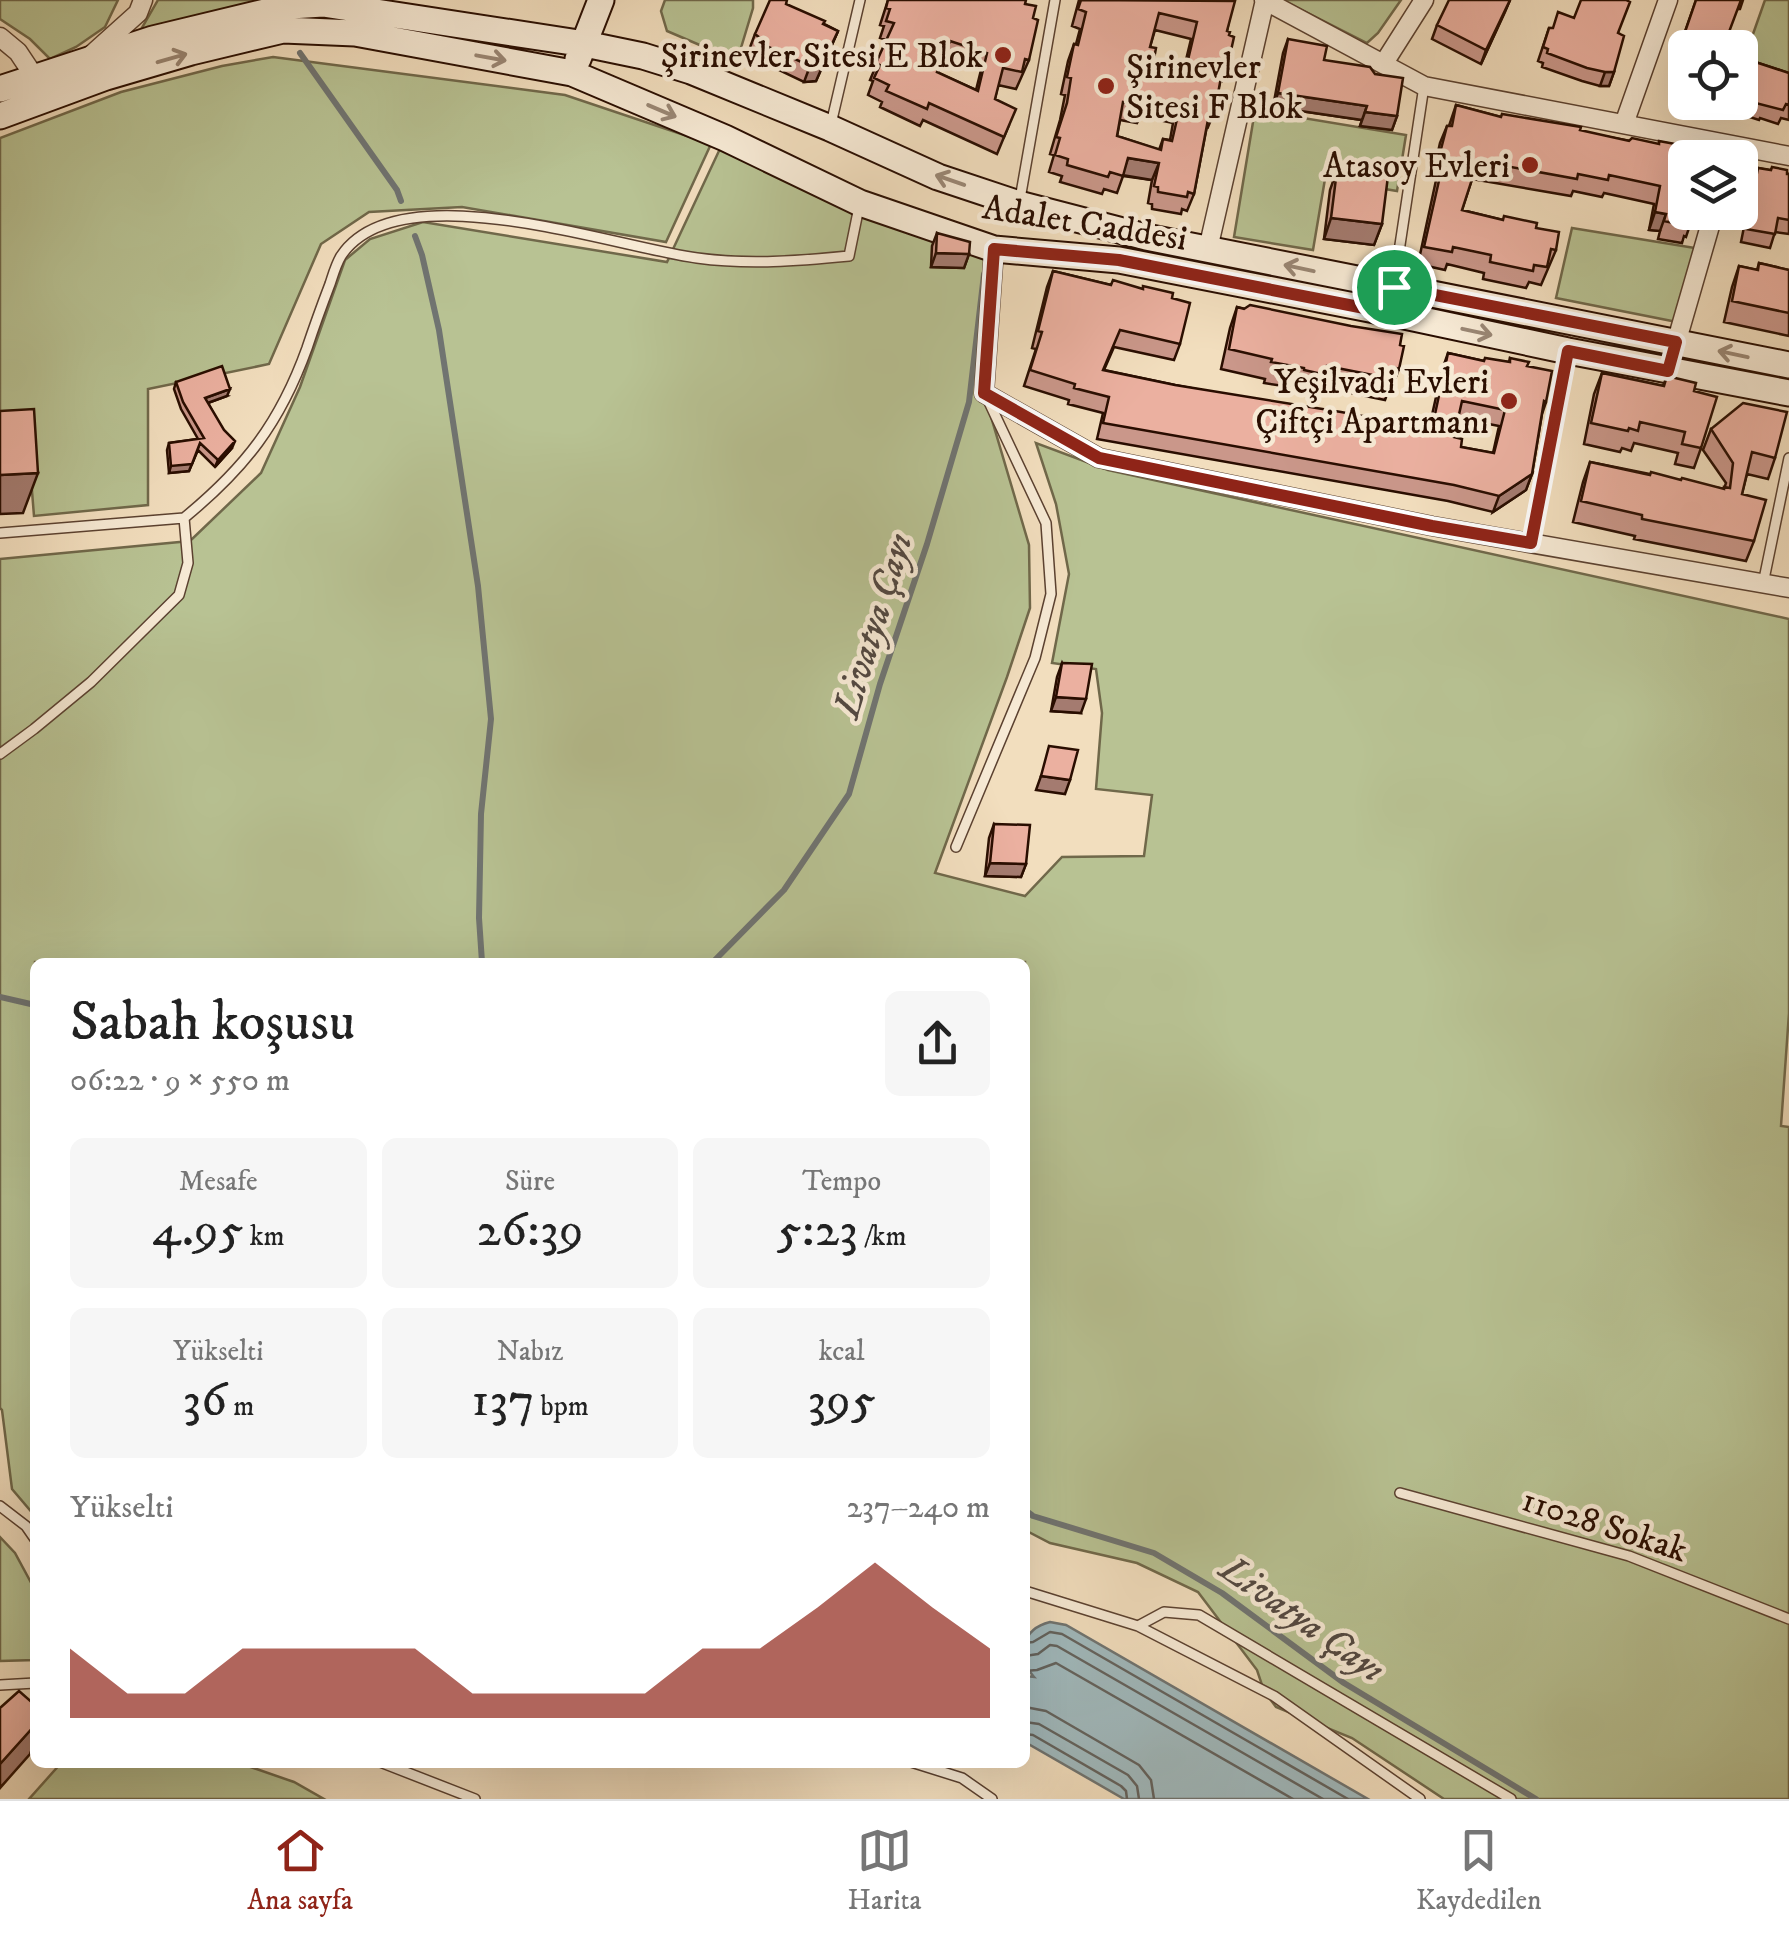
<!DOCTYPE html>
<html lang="tr">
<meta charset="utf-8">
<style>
:root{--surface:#fff;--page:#f6f6f6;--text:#222;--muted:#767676;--line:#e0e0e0;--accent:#8f2418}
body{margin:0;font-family:"IM FELL DW Pica",serif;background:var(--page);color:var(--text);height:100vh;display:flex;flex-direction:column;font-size:38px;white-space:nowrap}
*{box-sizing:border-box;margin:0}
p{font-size:32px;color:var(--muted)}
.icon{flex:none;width:55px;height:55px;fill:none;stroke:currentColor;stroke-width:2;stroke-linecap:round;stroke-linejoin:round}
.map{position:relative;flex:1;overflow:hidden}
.panel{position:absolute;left:30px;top:958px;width:1000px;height:810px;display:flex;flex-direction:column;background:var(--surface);border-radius:15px;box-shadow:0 10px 40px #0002}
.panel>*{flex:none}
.controls{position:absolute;left:1668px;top:30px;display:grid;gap:20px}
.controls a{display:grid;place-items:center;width:90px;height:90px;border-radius:15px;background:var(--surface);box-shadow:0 10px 40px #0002;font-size:50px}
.pin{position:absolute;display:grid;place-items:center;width:85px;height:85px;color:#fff;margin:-42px;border:5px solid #fff;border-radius:50%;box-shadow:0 2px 10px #0007}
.round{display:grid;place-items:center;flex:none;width:105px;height:105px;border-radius:15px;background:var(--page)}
.headline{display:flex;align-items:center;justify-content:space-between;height:170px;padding:0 40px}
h1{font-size:55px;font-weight:600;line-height:75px}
.figures{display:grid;grid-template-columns:repeat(3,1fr);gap:15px;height:170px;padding:10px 40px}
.figures div{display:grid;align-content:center;border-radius:15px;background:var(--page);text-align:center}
.figures b{font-size:50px;font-weight:600}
.figures small{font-size:28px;font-weight:400}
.figures p{font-size:28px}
.chart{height:280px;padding:20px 40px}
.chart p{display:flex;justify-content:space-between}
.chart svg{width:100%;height:180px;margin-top:10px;fill:var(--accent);opacity:.7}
.tab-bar{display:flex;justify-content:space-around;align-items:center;height:140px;border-top:2px solid var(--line);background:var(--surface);font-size:28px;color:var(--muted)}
.tab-bar a{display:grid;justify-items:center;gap:5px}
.tab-bar .current{color:var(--accent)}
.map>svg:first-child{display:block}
.green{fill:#b8c293;stroke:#70684a;stroke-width:2.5}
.water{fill:#a0b9bd;stroke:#707471;stroke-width:2.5}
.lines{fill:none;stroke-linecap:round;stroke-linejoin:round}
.shore{stroke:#64635e;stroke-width:2.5}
.stream{stroke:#707471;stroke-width:6}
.lane-casing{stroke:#5b4130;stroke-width:12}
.street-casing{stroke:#5b4130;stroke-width:21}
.secondary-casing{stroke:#290d00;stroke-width:29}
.lane{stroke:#f7ead5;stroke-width:9}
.street{stroke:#f7ead5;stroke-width:18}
.secondary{stroke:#f7ead5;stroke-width:25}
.wall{fill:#ca978a;stroke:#290d00;stroke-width:2.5;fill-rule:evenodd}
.shaded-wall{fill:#a47b70;stroke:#290d00;stroke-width:2.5}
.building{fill:#ebb0a0;stroke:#290d00;stroke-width:2.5;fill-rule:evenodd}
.oneway{stroke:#9a8775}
.route-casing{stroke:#fff;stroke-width:20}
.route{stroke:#8f2418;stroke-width:12}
.poi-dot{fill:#8f2418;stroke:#f7ead5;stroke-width:4}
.labels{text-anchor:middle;stroke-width:9;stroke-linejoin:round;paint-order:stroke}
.poi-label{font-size:35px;fill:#290d00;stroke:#f7ead5;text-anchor:end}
.street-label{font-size:35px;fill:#290d00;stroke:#f7ead5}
.water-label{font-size:38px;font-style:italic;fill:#534942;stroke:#f7ead5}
</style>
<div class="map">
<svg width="1789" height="1799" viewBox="0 0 1789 1799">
<rect width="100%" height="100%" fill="#f2debe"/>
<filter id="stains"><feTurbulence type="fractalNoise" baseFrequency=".002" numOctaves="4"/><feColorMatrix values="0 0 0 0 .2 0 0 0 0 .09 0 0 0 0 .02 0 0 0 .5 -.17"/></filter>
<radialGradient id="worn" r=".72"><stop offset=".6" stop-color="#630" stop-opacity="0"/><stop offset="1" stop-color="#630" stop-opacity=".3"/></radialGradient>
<path class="green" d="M0 0H118L105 27 76 47 50 59 30 39 0 19Z
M158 0H260V7L139 33Z
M665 0H753V8L737 61 667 31 661 11Z
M1282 0H1401L1378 33 1367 43Z
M1765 0H1789V84L1741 68Z
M273 57 565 95 711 144 666 242 462 207 369 212 321 244 269 364 148 389V505L34 516 28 441 0 443V138L121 92 222 66Z
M1255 110 1406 135 1397 191 1325 179 1313 250 1234 237Z
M725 138 994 249 984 393 1029 545 1030 608 1007 677 935 873 1025 896 1062 857 1144 856 1152 795 1096 789 1102 713 1096 669 1052 663 1069 574 1056 504 1036 443 1108 470 1789 619V1013L1781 1126 1789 1127V1799H1444L1352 1738 1276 1707 1264 1691 1257 1670 1198 1592 1137 1563 1050 1543 1025 1530V962H35V1516L12 1489 2 1410 0 1408V559L190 541 261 473 300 387 345 260 370 239 423 222 667 262Z
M1572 228 1701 249 1677 322 1556 298Z
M0 1537 15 1553 35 1590V1660L0 1661Z
M62 1762 239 1763 294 1782 324 1799H29Z"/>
<path class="water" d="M1050 1622 1066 1625 1368 1799H1124L1025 1742V1676L1034 1677C1015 1656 1022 1629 1050 1622Z"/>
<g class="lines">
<path class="shore" d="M1025 1643 1033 1642 1050 1632 1062 1634 1348 1799
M1025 1656 1038 1654 1050 1645 1057 1646 1323 1799
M1025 1671 1037 1670 1056 1663 1293 1799
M1025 1707 1046 1711 1139 1765 1151 1780 1154 1799
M1025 1722 1039 1724 1128 1775 1137 1786 1139 1799
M1025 1734 1033 1735 1121 1786 1126 1791 1127 1799"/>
<path class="stream" d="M300 53 397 190 401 201
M415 236 422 255 439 330 478 586 491 719 481 814 479 918 482 962
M713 962 784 890 849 794 880 684 927 544 969 402 984 274
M0 997 35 1005
M1025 1510 1033 1516 1154 1553 1222 1593 1344 1683 1536 1799"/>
<g class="lane-casing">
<path id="lane" d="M831 124 860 0
M1020 199 1055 0
M1390 311 1424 86
M184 518C245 468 280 423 307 348 314 327 322 305 330 284 333 275 336 264 341 256 398 170 614 247 697 258 748 265 798 261 849 256L859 207
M0 533 184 518
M1531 543 1568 354
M1763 584 1789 458
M0 754 34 729 91 682 179 595 188 563 184 518
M956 847 1035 658 1051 594 1046 523 988 400
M1400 1493 1629 1556 1789 1619
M0 1506 26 1526 35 1539
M1025 1591 1138 1626 1164 1612 1199 1615 1511 1799
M1138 1626 1274 1696 1420 1799
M0 1685 35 1683
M380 1762 475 1799
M911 1762 962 1778 992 1799"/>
</g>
<g class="street-casing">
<path id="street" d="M1264 0 1424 86 1789 156
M0 37 18 52 40 85
M89 57 138 13 143 0
M1384 63 1424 0
M1624 124 1668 0
M994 249 984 393 1099 458 1432 526 1789 588
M1208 249 1265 0
M1668 371 1714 212"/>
</g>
<g class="secondary-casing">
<path id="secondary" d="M578 59 601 0
M0 89 153 39 290 6 323 4 585 44 643 56 691 71 830 128 938 177 1019 204 1146 237 1789 365
M0 116 106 77 191 52 283 30 355 33 572 73 725 138 860 203 994 249 1119 260 1390 313 1568 351 1789 393"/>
</g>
<use href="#lane" class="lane"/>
<use href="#street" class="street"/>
<use href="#secondary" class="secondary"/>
</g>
<path class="wall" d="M888 0 1025 4 1029 60 1016 89 998 85 995 99 1009 125 997 154 923 120 920 126 880 107 882 102 868 95 873 81 870 80 887 40 880 38 884 26 880 25ZM944 58 981 70 976 90 938 73Z
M1079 0H1233L1227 31 1228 64 1222 81 1220 80 1215 110 1208 127 1207 126 1194 194 1187 211 1182 209 1181 214 1152 209V204L1148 203 1152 180 1123 176 1117 193 1104 189 1102 194 1060 182 1062 176 1049 172 1054 155 1050 154 1060 120 1065 95 1061 94 1068 61 1074 44H1076L1080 29 1072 26ZM1155 30 1191 39 1185 64 1154 59 1150 47ZM1140 116 1173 123 1170 140 1163 139 1159 150 1117 136 1120 120 1137 123Z
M1510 0 1481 64 1432 39 1437 25Z
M1696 0H1743L1740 9H1738L1685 48V87L1678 85 1671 72Z
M786 4 838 31 816 81 804 82 756 59 758 56 749 50 755 34Z
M1549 28 1619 34 1614 72 1609 86H1600L1582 81 1542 67 1543 63 1538 61Z
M1288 39 1324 60 1397 116 1392 130 1360 126 1362 120 1273 107 1283 53Z
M1740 57 1789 73V120L1781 118 1778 124 1760 118 1759 120 1703 102H1740Z
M1456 105 1501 117 1701 154 1692 219 1686 237 1684 236 1682 243 1658 239 1660 231 1649 230 1654 204 1604 193 1602 197 1573 191 1571 196 1472 179 1462 210 1536 228 1556 250 1541 285 1529 282 1526 288 1483 279 1484 273 1447 264 1445 270 1418 264 1438 171 1434 170 1440 143 1447 126H1449Z
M1758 168 1789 174V234L1775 232 1770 248 1741 242 1753 182Z
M1337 170 1382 224 1374 245 1324 239 1330 190Z
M937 233 969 254 964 268 931 267 932 246Z
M1759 263 1789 270V336L1724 322 1732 287 1739 266 1757 270Z
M1053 271 1111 285 1172 298 1180 344 1174 360 1114 347 1104 370 1175 385 1428 433 1442 370 1448 353 1484 361 1509 362 1510 358 1527 366 1546 402 1542 414 1532 474 1526 490 1493 512 1448 501 1097 439 1103 413 1068 404 1069 400 1024 386 1036 349 1032 348 1047 287ZM1458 418 1499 426 1493 453 1461 447 1454 437Z
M1237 307 1400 345 1399 369 1391 390 1389 389 1385 400 1321 387 1318 395 1296 390 1297 388 1264 383 1265 379 1221 369 1230 328Z
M1602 373 1663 386 1667 376 1694 391 1701 448 1694 468 1675 464 1678 453 1634 443 1631 451 1622 448 1620 452 1584 444 1594 394Z
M176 382 227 396 208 403 232 448 215 467 198 450 189 471 169 473 167 450 169 443 198 439 181 409 174 389Z
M1711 429 1775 458 1768 479 1747 474 1742 494 1754 541 1746 561 1634 539 1635 536 1573 522 1583 482 1590 462 1724 489 1726 483 1703 450Z
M1062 663 1081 713 1051 711 1057 677Z
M994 824 1026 864 1021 877 985 876 989 838Z"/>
<path class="shaded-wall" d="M1510 0 1505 12 1481 64 1486 50Z
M838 31 816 81 804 82 810 66Z
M1605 72H1614L1609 86H1600Z
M1278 93 1367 106 1362 120 1273 107Z
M1365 112 1397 116 1392 130 1360 126Z
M1128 158 1159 163 1152 180 1122 175Z
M1655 212 1666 214 1660 231 1649 230Z
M1331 218 1382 224 1374 245 1324 239Z
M936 253 969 254 964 268 931 267Z
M230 389 227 396 202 405 205 398Z
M235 441 232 448 215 467 218 460Z
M200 443 189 471 169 473 171 466Z
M38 473 23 513 0 514V475Z
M1532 474 1526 490 1493 512 1499 496Z
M1056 697 1086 699 1081 713 1051 711Z
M1041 776 1070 780 1065 794 1036 790Z
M990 863 1026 864 1021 877 985 876Z
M35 1725V1741L30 1754 0 1788V1764Z"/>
<path class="building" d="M770 0H787L786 4 825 21 823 24 838 31 822 65 810 66 762 44 764 41 755 34Z
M888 0H1026L1025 4 1036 6 1033 18 1038 20 1029 60 1025 59 1022 72 1003 68 995 99 1016 109 1004 137 929 103 927 109 886 91 889 85 874 78 880 65 876 63 894 23 886 21 890 9 886 8ZM950 41 987 53 978 91 937 72Z
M1081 0 1235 1 1227 31 1230 32 1229 35 1234 37 1228 64 1224 61 1215 110 1210 109 1194 194 1188 192 1187 197 1158 192V187L1154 186 1159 163 1128 158 1123 176 1110 172 1108 177 1067 165 1068 159 1055 155 1060 138 1056 137 1067 103 1071 78 1067 77 1074 44 1078 45 1086 12 1078 9ZM1159 13 1197 22 1187 64 1154 59 1156 48 1150 47ZM1145 99 1180 106 1172 141 1163 139 1161 150 1117 136 1123 102 1143 106Z
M1449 0H1510L1486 50 1437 25Z
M1581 0H1626L1630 2 1618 33 1624 36 1614 72H1605L1587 68 1547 53 1548 49 1543 47 1549 28H1553L1558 12 1574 18Z
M1696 0H1741L1726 40 1744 46 1740 55V48H1685V72L1683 71 1676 58Z
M1288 39 1327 46 1324 60 1370 67 1375 74 1403 78 1397 116 1365 112 1367 106 1278 93Z
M1740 57 1789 73V105L1786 104 1783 110 1740 99Z
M1456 105 1501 117 1502 114 1581 127 1580 130 1629 141 1632 138 1659 144V141L1702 149 1701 154 1706 155 1705 158H1685V212H1694L1692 219 1689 218 1688 226 1664 221 1666 214 1655 212 1660 186 1609 175 1608 180 1578 174 1577 179 1478 161 1462 210 1503 220 1504 216 1537 223 1536 228 1559 232 1556 250 1551 249 1547 267 1534 265 1533 271 1490 262 1491 255 1453 247 1452 252 1424 247 1445 154 1440 153 1447 126H1452Z
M1772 167 1787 170V174H1789V220L1778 218 1775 234 1746 229 1758 168 1771 170Z
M1337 170 1388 176 1382 224 1331 218Z
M937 233 970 242 969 254 936 253Z
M1759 263 1789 270V313L1732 301 1739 266 1758 270Z
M1053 271 1111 285 1113 280 1143 289V286L1173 293 1172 298 1190 303 1180 344 1120 330 1103 370 1175 385 1341 412 1384 420 1383 424 1431 433 1448 353 1484 361 1485 358 1510 362V358L1529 362 1527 366 1552 371 1546 402 1544 401 1532 474 1499 496 1454 485 1103 423 1109 397 1074 388 1075 384 1030 370 1042 332 1038 331ZM1462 401 1505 410 1494 453 1461 447 1462 439 1454 437Z
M1250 305 1351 326 1402 334 1400 345 1404 346 1399 369 1396 368 1393 379 1327 366 1326 375 1304 370V368L1271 362 1272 359 1229 349 1237 307 1244 309Z
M222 366 230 389 205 398 224 430 235 441 218 460 200 443 192 464 171 466 169 443 204 438 183 402 176 382Z
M1602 373 1664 386 1667 376 1696 383 1694 391 1717 397 1701 448 1682 444 1685 432 1640 422 1638 431 1629 428 1628 431 1591 423Z
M1743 403 1787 412 1775 458 1752 452 1742 494 1766 500 1754 541 1642 519V515L1581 501 1590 462 1650 475 1651 472 1681 480 1682 478 1724 489V487L1730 488 1733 463 1711 429Z
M34 409 38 473 0 475V411Z
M1062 663 1092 664 1086 699 1056 697Z
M1049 746 1078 750 1070 780 1041 776Z
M994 824 1030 825 1026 864 990 863Z
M19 1691 35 1705V1725L0 1764V1708Z"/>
<defs><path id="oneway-shaft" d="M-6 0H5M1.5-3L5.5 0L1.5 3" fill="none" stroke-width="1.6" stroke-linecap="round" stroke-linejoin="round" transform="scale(2.5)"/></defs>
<g class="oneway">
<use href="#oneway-shaft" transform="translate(172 58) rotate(-16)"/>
<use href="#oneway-shaft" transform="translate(491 58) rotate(10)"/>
<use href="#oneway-shaft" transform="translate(662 111) rotate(23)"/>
<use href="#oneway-shaft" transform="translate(950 180) rotate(-161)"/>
<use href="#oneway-shaft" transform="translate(1299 268) rotate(-168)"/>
<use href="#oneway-shaft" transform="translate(1477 332) rotate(12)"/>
<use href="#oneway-shaft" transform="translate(1733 354) rotate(-168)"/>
</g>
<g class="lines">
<g class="route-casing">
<path id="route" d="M994 249 1119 260 1390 313 1394 287 1676 342 1668 371 1568 351 1531 543 1432 526 1099 458 984 393Z"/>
</g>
<use href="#route" class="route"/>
</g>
<g class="poi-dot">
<circle cx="1003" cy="55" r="10"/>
<circle cx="1106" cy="86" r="10"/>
<circle cx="1530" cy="165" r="10"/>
<circle cx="1509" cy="401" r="10"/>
</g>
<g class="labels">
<g class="poi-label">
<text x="983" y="67">Şirinevler Sitesi E Blok</text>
<text x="1126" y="78" text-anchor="start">Şirinevler<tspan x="1126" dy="40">Sitesi F Blok</tspan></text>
<text x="1510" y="177">Atasoy Evleri</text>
<text x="1489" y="393">Yeşilvadi Evleri<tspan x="1489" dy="40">Çiftçi Apartmanı</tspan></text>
</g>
<g class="street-label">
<text transform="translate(1085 222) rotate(9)" y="12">Adalet Caddesi</text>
<text transform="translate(1605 1524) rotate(18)" y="12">11028 Sokak</text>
</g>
<g class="water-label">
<text transform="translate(872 625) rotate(-73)" y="13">Livatya Çayı</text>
<text transform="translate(1303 1618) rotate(35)" y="13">Livatya Çayı</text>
</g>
</g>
<rect width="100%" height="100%" filter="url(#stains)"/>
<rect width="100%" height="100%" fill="url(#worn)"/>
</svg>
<div class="controls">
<a><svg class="icon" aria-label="locate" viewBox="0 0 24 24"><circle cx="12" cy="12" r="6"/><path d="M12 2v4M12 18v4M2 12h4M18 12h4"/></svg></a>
<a><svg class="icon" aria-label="layers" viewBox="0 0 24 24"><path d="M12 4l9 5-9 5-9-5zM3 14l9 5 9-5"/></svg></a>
</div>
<div class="pin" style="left:1394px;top:287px;background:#1e9e55"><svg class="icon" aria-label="arrive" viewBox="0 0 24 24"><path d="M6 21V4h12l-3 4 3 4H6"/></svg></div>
<section class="panel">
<div class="headline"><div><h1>Sabah koşusu</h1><p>06:22 · 9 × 550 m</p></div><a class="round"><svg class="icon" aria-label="share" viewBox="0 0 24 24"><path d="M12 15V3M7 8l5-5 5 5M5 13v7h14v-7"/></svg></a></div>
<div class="figures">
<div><p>Mesafe</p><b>4.95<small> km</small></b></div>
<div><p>Süre</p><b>26:39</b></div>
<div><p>Tempo</p><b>5:23<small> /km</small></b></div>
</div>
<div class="figures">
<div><p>Yükselti</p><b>36<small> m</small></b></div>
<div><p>Nabız</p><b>137<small> bpm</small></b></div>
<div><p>kcal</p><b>395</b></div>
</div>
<div class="chart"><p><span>Yükselti</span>237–240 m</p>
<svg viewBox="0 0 160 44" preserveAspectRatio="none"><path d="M0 44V27L10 38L20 38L30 27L40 27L50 27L60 27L70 38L80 38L90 38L100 38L110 27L120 27L130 17L140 6L150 17L160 27V44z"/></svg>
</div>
</section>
</div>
<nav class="tab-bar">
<a class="current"><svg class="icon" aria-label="home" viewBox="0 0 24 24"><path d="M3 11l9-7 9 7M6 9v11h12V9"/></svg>Ana sayfa</a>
<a><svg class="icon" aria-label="map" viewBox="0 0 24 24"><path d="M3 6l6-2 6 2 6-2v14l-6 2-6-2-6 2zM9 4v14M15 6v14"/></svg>Harita</a>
<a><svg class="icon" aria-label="saved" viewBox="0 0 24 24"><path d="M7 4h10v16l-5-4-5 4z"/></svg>Kaydedilen</a>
</nav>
